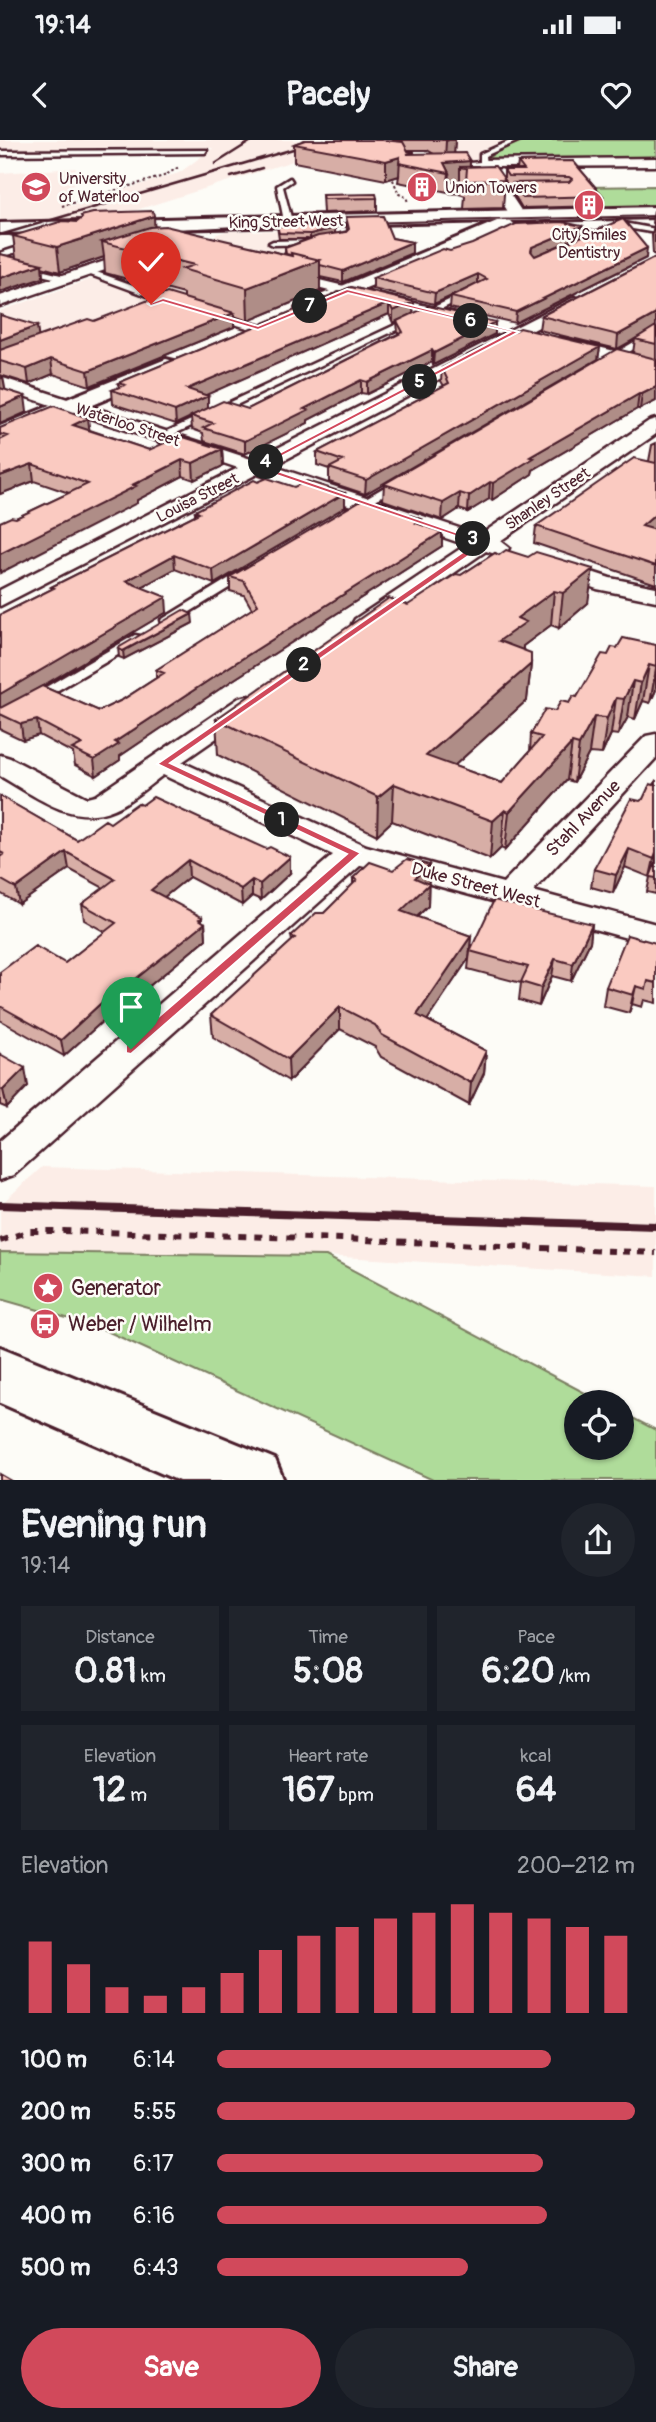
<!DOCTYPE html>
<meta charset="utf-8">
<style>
:root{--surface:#171b24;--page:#20242c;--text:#f1f3f6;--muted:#9ea1a6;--accent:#d1495b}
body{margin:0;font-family:Pangolin,sans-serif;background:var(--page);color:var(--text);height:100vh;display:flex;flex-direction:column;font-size:26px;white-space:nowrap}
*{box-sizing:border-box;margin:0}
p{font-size:23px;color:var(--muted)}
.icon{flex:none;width:38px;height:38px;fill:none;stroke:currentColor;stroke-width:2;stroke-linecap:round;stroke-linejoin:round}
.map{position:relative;height:1340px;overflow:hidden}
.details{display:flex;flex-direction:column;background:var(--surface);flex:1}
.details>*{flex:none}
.tools{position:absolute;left:564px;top:1250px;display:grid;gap:14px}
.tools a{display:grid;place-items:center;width:70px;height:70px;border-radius:50%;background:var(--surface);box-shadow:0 2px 5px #0004;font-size:35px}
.pin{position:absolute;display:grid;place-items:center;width:60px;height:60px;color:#fff;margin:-72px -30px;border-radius:50% 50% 50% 0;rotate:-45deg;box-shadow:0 0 7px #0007}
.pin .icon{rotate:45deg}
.km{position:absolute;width:35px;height:35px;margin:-18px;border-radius:50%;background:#222;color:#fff;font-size:19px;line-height:35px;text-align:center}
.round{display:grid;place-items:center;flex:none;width:74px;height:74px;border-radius:37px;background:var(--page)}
.overview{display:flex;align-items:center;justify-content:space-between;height:119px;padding:0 21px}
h1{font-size:38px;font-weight:700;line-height:52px}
.metrics{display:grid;grid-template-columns:repeat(3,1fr);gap:10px;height:119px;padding:7px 21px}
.metrics div{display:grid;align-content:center;border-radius:0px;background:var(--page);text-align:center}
.metrics b{font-size:35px;font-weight:700}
.metrics small{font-size:19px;font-weight:400}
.metrics p{font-size:19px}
.chart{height:196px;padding:14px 21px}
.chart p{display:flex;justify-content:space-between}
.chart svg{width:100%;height:126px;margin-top:7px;stroke:var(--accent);stroke-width:6}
.button{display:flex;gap:14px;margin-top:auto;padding:14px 21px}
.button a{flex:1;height:80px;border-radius:42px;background:var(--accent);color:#fff;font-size:28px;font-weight:700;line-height:80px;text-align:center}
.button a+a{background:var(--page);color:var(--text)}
ul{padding:0 21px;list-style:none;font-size:23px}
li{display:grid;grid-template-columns:112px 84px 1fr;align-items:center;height:52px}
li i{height:18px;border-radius:9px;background:var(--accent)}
.status{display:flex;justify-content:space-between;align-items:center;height:49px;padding:0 35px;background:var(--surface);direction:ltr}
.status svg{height:19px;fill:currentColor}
header{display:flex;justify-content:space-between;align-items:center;height:91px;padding:0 21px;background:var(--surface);font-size:32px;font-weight:700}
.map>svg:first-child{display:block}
.built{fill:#fcede7}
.green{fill:#afdc9a;stroke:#7c7e62;stroke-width:2}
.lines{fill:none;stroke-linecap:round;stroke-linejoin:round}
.lane-casing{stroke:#4a1f2b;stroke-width:5}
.street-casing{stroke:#4a1f2b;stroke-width:5}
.secondary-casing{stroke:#4a1f2b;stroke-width:6}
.path-far1{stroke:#4a1f2b;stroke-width:2;stroke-dasharray:2.5 2.5;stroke-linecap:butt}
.path{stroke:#4a1f2b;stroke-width:6;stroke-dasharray:8 8;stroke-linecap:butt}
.lane{fill:#fdfcf7;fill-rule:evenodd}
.street{fill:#fdfcf7;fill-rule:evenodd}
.secondary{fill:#fdfcf7;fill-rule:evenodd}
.tram{stroke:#4a1f2b;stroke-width:2}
.rail-far1{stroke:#4a1f2b;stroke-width:2.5}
.rail{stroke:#4a1f2b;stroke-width:8}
.wall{fill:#d7aea6;stroke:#4a1f2b;stroke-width:2;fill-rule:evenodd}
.shaded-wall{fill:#af8d87;stroke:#4a1f2b;stroke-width:2}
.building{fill:#facac1;stroke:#4a1f2b;stroke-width:2}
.route{fill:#d1495b;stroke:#fff;stroke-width:2}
.labels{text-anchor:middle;stroke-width:5;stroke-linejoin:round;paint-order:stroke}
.far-poi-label{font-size:16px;fill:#4a1f2b;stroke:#fdfcf7;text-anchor:start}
.far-street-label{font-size:16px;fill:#4a1f2b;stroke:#fdfcf7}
.street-label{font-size:18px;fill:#4a1f2b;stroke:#fdfcf7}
.near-poi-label{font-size:21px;fill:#4a1f2b;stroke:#fdfcf7;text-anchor:start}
</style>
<div class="status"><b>19:14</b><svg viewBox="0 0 49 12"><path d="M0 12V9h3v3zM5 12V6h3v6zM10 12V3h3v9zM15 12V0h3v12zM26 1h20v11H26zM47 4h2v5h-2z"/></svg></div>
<header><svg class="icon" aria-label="back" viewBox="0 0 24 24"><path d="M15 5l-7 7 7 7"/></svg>Pacely<svg class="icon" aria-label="heart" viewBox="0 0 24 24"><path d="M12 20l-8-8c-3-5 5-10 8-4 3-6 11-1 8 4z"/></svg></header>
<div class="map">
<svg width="656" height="1341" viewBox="0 0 656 1341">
<rect width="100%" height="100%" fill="#fdfcf7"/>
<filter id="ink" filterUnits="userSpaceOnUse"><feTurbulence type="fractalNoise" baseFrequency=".0143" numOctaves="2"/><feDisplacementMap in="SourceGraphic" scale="14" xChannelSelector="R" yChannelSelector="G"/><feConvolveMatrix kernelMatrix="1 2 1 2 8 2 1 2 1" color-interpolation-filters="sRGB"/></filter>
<g filter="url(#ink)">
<path class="built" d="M0 0H656V18L469 22 429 11H325L98 82 0 83V33L76 28 70 66 179 33 213 8 0 11Z
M337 90 338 98 313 101 255 122 215 110V95L226 91Z
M166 113 322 152 228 190 148 168 59 201 0 182V171Z
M42 1027 656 1046V1136L326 1116 0 1112V1065Z"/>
<path class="green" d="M525 0H656V18L487 19 497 11Z
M656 46V70L606 71 586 47Z
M0 1112 326 1116 602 1262H576V1307H621V1272L656 1290V1340H433L98 1187 0 1159Z"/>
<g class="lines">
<g class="lane-casing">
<path id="lane" d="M512 0H520L485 16 486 25H448L480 22V14Z
M207 10 205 13 0 15V11Z
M290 38 292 41 283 47 292 81 288 83 284 81 277 46Z
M448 42H481L484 44 452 46 482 49 480 52H451L445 44Z
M618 82 656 89V93L615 86Z
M561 85 597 92 601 94 597 96 558 89Z
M316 100 319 104 273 105 269 103 273 101Z
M34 102 37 106 0 117V113Z
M24 126 69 137 70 139 66 141 21 130Z
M88 129 178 161 179 163 172 165 85 133Z
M466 152 473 154 168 297 159 295Z
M213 172 261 186 262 188 258 191 210 177 209 175Z
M656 189V196L610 223 602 221Z
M400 338 405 341 404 343 357 371 347 369Z
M246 428 252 432 250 435 172 483H162L161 480Z
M135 495 140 496V502L0 584V574Z"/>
</g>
<g class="street-casing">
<path id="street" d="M656 18V26L492 27 524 75 517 79 512 78 478 24 484 20Z
M141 109 148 113 146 116 0 166V156Z
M282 131 468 176 470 179 462 184 277 138 275 135 277 132Z
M575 157 581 159 583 162 581 165 273 326 480 395 649 281 656 279V294L500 401 509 408 506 413 498 415 486 411 373 489 364 491 355 489 352 484 355 479 466 405 257 334 0 466V450L238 328 0 248V237L254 320Z
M561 198 656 221V231L555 207 553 203Z
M555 420 610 438 656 447V461L597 449 547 432 543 427 547 422Z
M248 556 257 558 261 564 257 570 182 622 366 706 503 743 646 596 656 594V618L533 751 656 784V806L361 725 14 1035 0 1040V1001L333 715 163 635C148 646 131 662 114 669 72 687 36 656 0 636V615L10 618 87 658 95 656 239 558Z"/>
</g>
<g class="secondary-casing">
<path id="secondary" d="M656 67V77L511 81 514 84 511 88 306 174 299 172 296 168 299 164 497 81 0 93V83Z
M166 219 174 221 177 226 174 231 0 303V286Z
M0 1207 275 1319 284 1341H179L0 1263Z"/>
</g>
<path class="path-far1" d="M391 35 399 54 406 57 408 62
M62 66 164 36 179 27"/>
<path class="path" d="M0 1101 30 1091H64L343 1099 656 1113"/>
<use href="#lane" class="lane"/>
<use href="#street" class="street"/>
<use href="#secondary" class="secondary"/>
<path class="tram" d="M161 91 272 85 656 76
M0 95 38 94"/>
<path class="rail-far1" d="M215 24 253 0
M231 37 262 28
M0 95 324 0"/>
<path class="rail" d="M0 1065 656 1086"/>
</g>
<path class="wall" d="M305 0H455L454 13 470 21V27L504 39V30H517L518 22 573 21 603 56 602 66 522 68 513 53V46H508L505 41 503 68 464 69 465 56 459 54 460 41 448 42V52L398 42 399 36 386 40 294 22V4ZM408 10H427L434 14H414V12Z
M322 55 377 58V71L323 73Z
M654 71H656V115L653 114 652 95 654 85 652 83Z
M346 77 392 98 412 102V113L343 142 320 137V151L248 181 234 176V187L90 246 53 234 29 244 0 235V175L38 197 94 181 184 158V154L105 133 104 117 60 132 42 127 43 138 0 152V114L16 118 13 96 77 82 154 86 285 114V108L308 99H279L277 86 327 85V82L335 94 347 91Z
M580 96 535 116 646 118 515 183 450 168 451 157 453 156 434 164 373 149V138Z
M656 117V261L640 269H637L533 330 532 334 492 360 489 359 468 372 459 369 442 380 383 360 384 344 633 213 635 199 641 195 617 209 539 190 541 176Z
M351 147 414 162 413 174 495 182V194L433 225 432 222 367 254 361 253 308 280V283L245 314 204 301 203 293 192 289 191 277 176 284 113 264 112 250 119 248 118 243ZM389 174 393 183 397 181 398 194 248 269 208 268 205 255Z
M600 207 598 219 365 354 329 342V329L317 325V312L444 246 441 241 442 228Z
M0 288 90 290 149 310 222 309 223 326 194 340 183 336 137 360V363L16 378 69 353 34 341 0 354Z
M656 303V444L534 403 536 386 649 321 652 305Z
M345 367 214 444 175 429 142 447 167 472 42 546 99 571 122 560 156 538V530L252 469 244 455 230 451V437L422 385 442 406 233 540 120 616V620L96 636 75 625 73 613 39 595 23 600 0 589V475L52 449 51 447 195 375V371Z
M495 413 588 463 559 488 551 485 523 506V510L531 524 527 560 454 626 502 643 530 611 531 594 555 571 569 563 577 557 608 515 617 508 656 505V550L650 563 643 561 635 579 628 577 618 595 611 594 602 614 589 613 574 642 567 640 505 710 501 708 490 719 392 681 377 695 218 615 216 579 461 435Z
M193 483 124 519 119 517 118 508Z
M656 642V754L647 752 650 737 625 727 613 753 591 747 594 729 640 661 643 659Z
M0 656 77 700 110 683 290 733 261 760 252 756 242 765 189 737 164 757 205 783 206 799 119 871 116 869 64 916 0 880V832L65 823 105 792 84 780 82 764 104 748 69 729 19 764 0 753Z
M429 725 428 766 417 777 471 796 469 818 427 880 486 911 484 933 469 965 381 917 375 907 340 889 289 941 213 897 211 875 292 801 291 796 324 773 353 745V738Z
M592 784 590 802 571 841 552 836 539 866 519 860 521 843 468 829 470 811Z
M656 803V863L644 860 642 867 632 864 629 873 603 866 606 847Z
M0 914 28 946 7 968 0 965Z"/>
<path class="shaded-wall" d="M449 0H455L454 16 445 19 446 1Z
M400 17 399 36 386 40V21Z
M470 21 469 40 467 28 460 27V41L448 42 449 33 444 23Z
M154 76 155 100 102 102 104 117 60 132 57 107Z
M582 86 580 96 531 118 530 122 532 107Z
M335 88V94L310 99V94Z
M412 102V113L343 142V131Z
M647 108 646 118 515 183 516 172Z
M320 120V151L248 181 247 148Z
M42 124 43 138 0 152V138Z
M478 134V144L434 164 435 153Z
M414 162 413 174 393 183V171Z
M389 163V174L188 263 187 249Z
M234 173V187L90 246 88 231Z
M656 174V187L617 209 618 195Z
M495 182V194L433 225 434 213Z
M37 186 39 201 0 215V200Z
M600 207 598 219 365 354 366 340Z
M432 210V222L367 254V242Z
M51 219 53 234 29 244 27 229Z
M3 237 6 253 0 255V239Z
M361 240V253L308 280V283L245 314V301L304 269Z
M656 247V261L640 269 642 254Z
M639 254 637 269 533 330 532 334 492 360 493 343 530 317Z
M25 256 27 272 0 284V267Z
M208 256V269L191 276V277L176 284 175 271Z
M88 278 90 294 73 285Z
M222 309 223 326 194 340 193 323Z
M182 320 183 336 137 360V363L0 433V414Z
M32 324 34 341 0 354V336Z
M490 342 489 359 468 372 469 356Z
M345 353V367L214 444 213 430Z
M460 353 459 369 442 380 443 363Z
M656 374V389L639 403 642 386Z
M442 392V406L233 540 120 616V620L96 636 94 620 115 602 232 525Z
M174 415 175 429 127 455 126 441Z
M593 429 588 463 559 488 563 453Z
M554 451 551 485 523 506 522 516 499 501 517 478Z
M166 457 167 472 0 571V554Z
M192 474 193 483 124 519 123 511Z
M531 524 527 560 424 653 426 616Z
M649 525 643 561 635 579 641 543Z
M656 529V550L650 563Z
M633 541 628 577 618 595 624 559Z
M616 558 611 594 602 614 607 578Z
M594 577 589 613 574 642 579 605Z
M37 580 39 595 23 600 21 584Z
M572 603 567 640 505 710 509 672Z
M394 644 392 681 377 695 378 657Z
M505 670 501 708 490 719 493 681Z
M629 709 625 727 613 753 616 735Z
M66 712 69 729 19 764 16 748Z
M656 713V723L650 737 654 719Z
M290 717V733L261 760 260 744Z
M188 720 189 737 153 766 151 750Z
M429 725 428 766 400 793 401 771 415 738Z
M252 740V756L242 765 241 749Z
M202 777V785L205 783 206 799 119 871 117 854Z
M592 784 590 802 571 841 573 824Z
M471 796 469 818 416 897 417 875Z
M555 819 552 836 539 866 541 848Z
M636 846 632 864 629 873 633 855Z
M113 852 116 869 64 916 61 900Z
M340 867V889L289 941 288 919Z
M486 911 484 933 469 965 471 943Z
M25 928 28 946 7 968 3 950Z"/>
<path class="building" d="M305 0H383L403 2 408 11 414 12 407 14 465 13 470 21 444 23 449 33 399 23 400 17 386 21 294 4Z
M573 21 603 56 523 58 513 43 569 42 572 39 569 37 508 36 504 30H524L518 22Z
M495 26 505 40 466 41 467 28 460 27Z
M376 54 377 58 323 59 322 55Z
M153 71 154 76 57 107 13 96 63 81 77 82 82 78 81 76 93 73Z
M383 76 392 98 412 102 343 131 320 125V120L291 113V115L286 114 285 108 318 96 346 92 349 89 346 77Z
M623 79 647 108 516 172 451 157 487 139 478 134 435 153 373 138 443 109 450 111 472 104 516 84 562 82 582 86 532 107 531 111 535 116Z
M327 82H333L335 88 310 94 279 93 277 86 328 85Z
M654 83H656V102H655Z
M165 86 292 116 291 113 320 120 247 148 182 129 194 125 102 102 150 87Z
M0 114 42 124 0 138Z
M656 117V174L618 195 541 176Z
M351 147 414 162 393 171 389 163 187 249 208 256 175 271 112 250 125 245 118 243Z
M167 153 234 173 88 231 51 219 27 229 0 221V210L88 179 94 181Z
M429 166 495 182 434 213 432 210 367 242 361 240 304 269 308 270 245 301 203 288 213 283 191 276 223 261 248 269 403 192 397 181Z
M0 175 37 186 0 200Z
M656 186V204L635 199Z
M520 188 600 207 366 340 329 328 343 321 317 312 449 243 442 228Z
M617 209 656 219V247L642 254H639L530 317 534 318 493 343 490 342 469 356 460 353 443 363 384 344Z
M0 248 25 256 0 267Z
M54 266 88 278 73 285 149 310 180 296 222 309 193 323 182 320 132 345 136 346 0 414V382L11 377 16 378 88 344 32 324 0 336V300L8 296 0 294V288Z
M634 318 656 323V374L642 386 656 390V426L536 386Z
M267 338 294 347 307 341 345 353 213 430 174 415 126 441 166 457 0 554V475L54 448 51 447 199 373 195 371 254 340 258 342Z
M363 359 422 379 416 383 442 392 232 525 115 602 119 604 94 620 72 609 82 604 37 580 21 584 0 574V568L42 546 99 571 122 560 164 533 156 530 258 465 244 441 230 437Z
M506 410 528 417 536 412 593 429 563 453 554 451 517 478 526 482 499 501 531 513V524L426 616 502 643 542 597 531 594 545 569 555 571 561 561 569 563 573 556 577 557 602 514 608 515 612 507 617 508 623 498 656 505V527L649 525 641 543 633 541 624 559 616 558 607 578 594 577 579 605 572 603 509 672 505 670 493 681 394 644 378 657 216 579 389 458 408 465 456 434 461 435 495 413 499 415Z
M183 470 192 474 123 511 118 508Z
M656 642V713L654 719 629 709 616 735 594 729 631 659 640 661 643 659 650 644 654 645Z
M0 656 77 700 105 680 110 683 138 663 142 665 153 657 266 709 270 707 290 717 260 744 252 740 241 749 188 720 151 750 202 777 199 779 205 783 117 854 113 852 61 900 0 866V832L35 806 65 823 116 783 82 764 115 739 66 712 16 748 0 739V717L4 714 0 712Z
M407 719 429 725 415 738 429 744 401 771 471 796 417 875 486 911 471 943 382 895 375 885 340 867 288 919 211 875 295 798 291 796 316 773H324L357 740 353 738 370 722 393 730Z
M656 722V738L650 737Z
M494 760 592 784 573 824 555 819 541 848 521 842 528 827 470 811Z
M627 795 656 803V843L648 841 646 849 636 846 633 855 606 847Z
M0 914 25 928 3 950 0 949Z
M0 1334 12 1341H0Z"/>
</g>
<path class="route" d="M347 149 519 192 263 326 487 403 170 623 361 713 131 914 126 913V905L347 714 157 624 476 403 253 327 510 192 348 153 258 190 163 162 151 166 148 164 163 158 258 186Z"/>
<defs>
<g id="university-disc" transform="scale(1.575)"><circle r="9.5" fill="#d1495b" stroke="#fdfcf7"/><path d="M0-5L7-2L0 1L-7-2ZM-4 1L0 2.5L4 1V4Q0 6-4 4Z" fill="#fff"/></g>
<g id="building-disc" transform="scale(1.575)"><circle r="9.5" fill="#d1495b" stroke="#fdfcf7"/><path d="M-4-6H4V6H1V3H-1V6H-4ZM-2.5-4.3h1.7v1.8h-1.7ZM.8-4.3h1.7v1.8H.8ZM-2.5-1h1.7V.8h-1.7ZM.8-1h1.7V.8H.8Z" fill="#fff"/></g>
<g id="sight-disc" transform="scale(1.575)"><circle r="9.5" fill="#d1495b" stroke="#fdfcf7"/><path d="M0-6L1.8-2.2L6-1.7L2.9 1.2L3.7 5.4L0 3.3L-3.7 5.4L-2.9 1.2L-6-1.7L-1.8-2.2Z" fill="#fff"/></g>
<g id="bus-disc" transform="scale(1.575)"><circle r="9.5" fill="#d1495b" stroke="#fdfcf7"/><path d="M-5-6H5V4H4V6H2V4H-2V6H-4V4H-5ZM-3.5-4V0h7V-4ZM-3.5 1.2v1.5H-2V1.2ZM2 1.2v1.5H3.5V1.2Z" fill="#fff"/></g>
</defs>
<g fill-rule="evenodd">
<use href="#university-disc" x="36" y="47"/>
<use href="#building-disc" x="422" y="47"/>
<use href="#building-disc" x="589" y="65"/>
<use href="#sight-disc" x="48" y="1148"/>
<use href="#bus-disc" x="45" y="1184"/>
</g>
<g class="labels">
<g class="far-poi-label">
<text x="59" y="44">University<tspan x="59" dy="18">of Waterloo</tspan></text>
<text x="445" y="53">Union Towers</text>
<text x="589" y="100" text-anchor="middle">City Smiles<tspan x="589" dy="18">Dentistry</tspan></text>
</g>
<g class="far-street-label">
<text transform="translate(286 81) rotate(-1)" y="6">King Street West</text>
<text transform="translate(128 284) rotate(18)" y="6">Waterloo Street</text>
<text transform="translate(197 357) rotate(-27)" y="6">Louisa Street</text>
<text transform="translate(547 358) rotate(-34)" y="6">Shanley Street</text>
</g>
<g class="street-label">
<text transform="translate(583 678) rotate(-46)" y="6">Stahl Avenue</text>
<text transform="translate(476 745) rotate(15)" y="6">Duke Street West</text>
</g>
<g class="near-poi-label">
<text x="71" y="1155">Generator</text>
<text x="68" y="1191">Weber / Wilhelm</text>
</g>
</g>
</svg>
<div class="tools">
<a><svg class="icon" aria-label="locate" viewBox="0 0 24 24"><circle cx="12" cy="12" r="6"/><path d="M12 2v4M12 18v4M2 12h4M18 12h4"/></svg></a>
</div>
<div class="pin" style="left:131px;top:909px;background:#1e9e55"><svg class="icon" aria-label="arrive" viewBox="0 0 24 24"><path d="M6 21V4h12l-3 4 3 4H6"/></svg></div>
<div class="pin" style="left:151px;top:164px;background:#d93025"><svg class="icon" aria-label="check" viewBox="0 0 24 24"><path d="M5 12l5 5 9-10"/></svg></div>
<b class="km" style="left:282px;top:680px">1</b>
<b class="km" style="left:304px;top:525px">2</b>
<b class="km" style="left:473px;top:399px">3</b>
<b class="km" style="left:266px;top:322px">4</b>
<b class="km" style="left:420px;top:242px">5</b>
<b class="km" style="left:471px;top:181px">6</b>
<b class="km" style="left:310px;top:166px">7</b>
</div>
<section class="details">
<div class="overview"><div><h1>Evening run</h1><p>19:14</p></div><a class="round"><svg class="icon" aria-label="share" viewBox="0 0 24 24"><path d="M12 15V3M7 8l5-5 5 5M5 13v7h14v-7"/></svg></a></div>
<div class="metrics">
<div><p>Distance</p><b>0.81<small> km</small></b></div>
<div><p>Time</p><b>5:08</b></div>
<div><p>Pace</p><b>6:20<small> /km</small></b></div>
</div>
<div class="metrics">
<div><p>Elevation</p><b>12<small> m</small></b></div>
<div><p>Heart rate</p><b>167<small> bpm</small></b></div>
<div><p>kcal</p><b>64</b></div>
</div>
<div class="chart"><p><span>Elevation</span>200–212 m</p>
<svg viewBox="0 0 160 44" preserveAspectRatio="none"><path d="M5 44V19M15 44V27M25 44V35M35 44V38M45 44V35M55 44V30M65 44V22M75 44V17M85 44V14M95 44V11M105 44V9M115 44V6M125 44V9M135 44V11M145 44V14M155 44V17"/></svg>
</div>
<ul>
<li><b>100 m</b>6:14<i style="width:80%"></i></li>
<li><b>200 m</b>5:55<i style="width:100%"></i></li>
<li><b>300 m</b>6:17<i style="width:78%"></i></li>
<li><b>400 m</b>6:16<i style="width:79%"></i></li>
<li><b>500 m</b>6:43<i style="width:60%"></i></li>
</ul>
<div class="button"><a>Save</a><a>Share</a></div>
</section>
